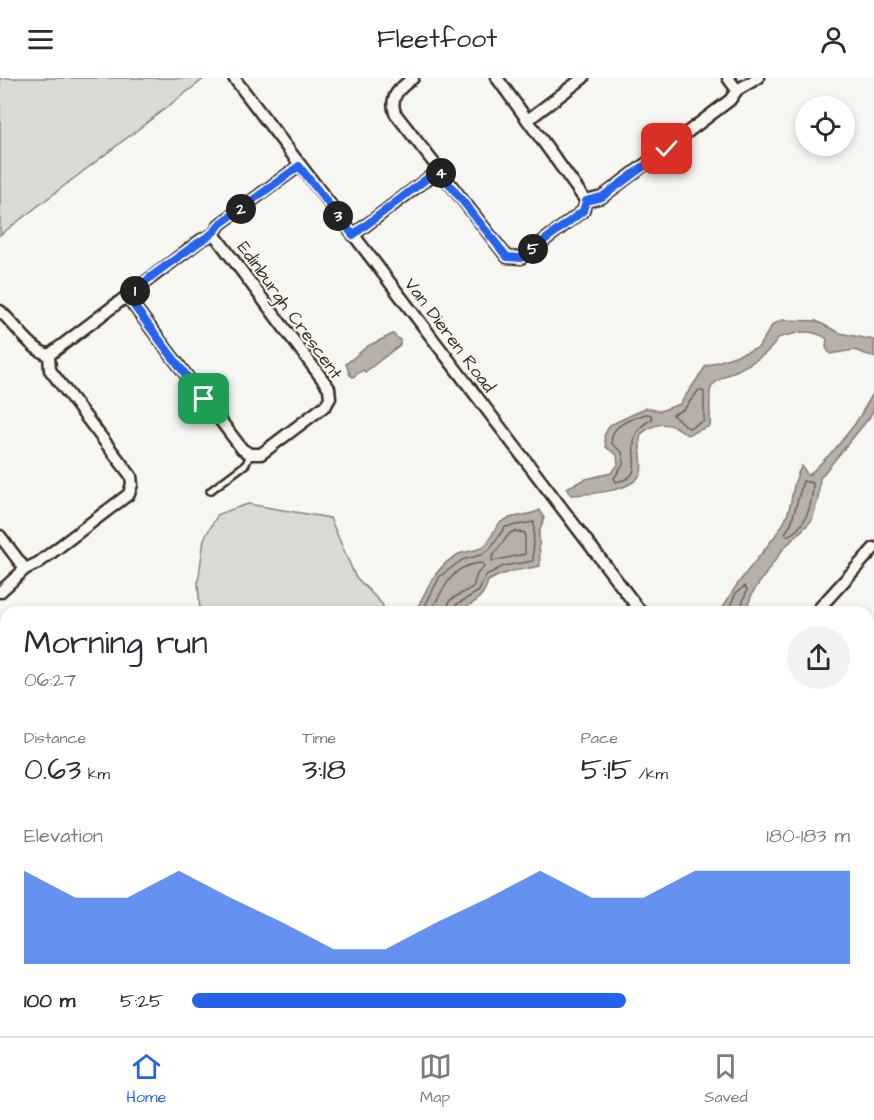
<!DOCTYPE html>
<meta charset="utf-8">
<style>
:root{--surface:#fff;--page:#f2f2f3;--text:#2b2b33;--muted:#7c7c81;--line:#e1e1e2;--accent:#2563eb}
body{margin:0;font-family:"Architects Daughter",sans-serif;background:var(--page);color:var(--text);height:100vh;display:flex;flex-direction:column;font-size:22px;white-space:nowrap}
*{box-sizing:border-box;margin:0}
p{font-size:20px;color:var(--muted)}
.icon{flex:none;width:33px;height:33px;fill:none;stroke:currentColor;stroke-width:2;stroke-linecap:round;stroke-linejoin:round}
.map{position:relative;flex:1;overflow:hidden}
.drawer{position:absolute;left:0px;top:528px;width:874px;height:430px;display:flex;flex-direction:column;background:var(--surface);border-radius:18px 18px 0 0;box-shadow:0 3px 9px #0003}
.drawer>*{flex:none}
.tools{position:absolute;left:795px;top:18px;display:grid;gap:12px}
.tools a{display:grid;place-items:center;width:60px;height:60px;border-radius:50%;background:var(--surface);box-shadow:0 3px 9px #0003;font-size:30px}
.pin{position:absolute;display:grid;place-items:center;width:51px;height:51px;color:#fff;margin:-26px;border-radius:12px;box-shadow:0 3px 9px #0006}
.km{position:absolute;width:30px;height:30px;margin:-15px;border-radius:50%;background:#222;color:#fff;font-size:16px;line-height:30px;text-align:center}
.round{display:grid;place-items:center;flex:none;width:63px;height:63px;border-radius:32px;background:var(--page)}
.head{display:flex;align-items:center;justify-content:space-between;height:102px;padding:0 24px}
h1{font-size:33px;font-weight:600;line-height:45px}
.figures{display:grid;grid-template-columns:repeat(3,1fr);gap:9px;height:102px;padding:6px 24px}
.figures div{display:grid;align-content:center}
.figures b{font-size:30px;font-weight:600}
.figures small{font-size:16px;font-weight:400}
.figures p{font-size:16px}
.chart{height:168px;padding:12px 24px}
.chart p{display:flex;justify-content:space-between}
.chart svg{width:100%;height:108px;margin-top:6px;fill:var(--accent);opacity:.7}
ul{padding:0 24px;list-style:none;font-size:20px}
li{display:grid;grid-template-columns:96px 72px 1fr;align-items:center;height:45px}
li i{height:15px;border-radius:8px;background:var(--accent)}
header{display:flex;justify-content:space-between;align-items:center;height:78px;padding:0 24px;background:var(--surface);font-size:27px;font-weight:600}
.tabs{display:flex;justify-content:space-around;align-items:center;height:84px;border-top:2px solid var(--line);background:var(--surface);font-size:16px;color:var(--muted)}
.tabs a{display:grid;justify-items:center;gap:3px}
.tabs .selected{color:var(--accent)}
.map>svg:first-child{display:block}
.green{fill:#dad9d3;stroke:#8a8278;stroke-width:1.5}
.water{fill:#b6b0a9;stroke:#857a71;stroke-width:1.5}
.lines{fill:none;stroke-linecap:round;stroke-linejoin:round}
.shore{stroke:#6c6056;stroke-width:1.5}
.service-casing{stroke:#3b2a1e;stroke-width:10}
.minor-casing{stroke:#3b2a1e;stroke-width:15}
.service{stroke:#f6f6f2;stroke-width:5}
.minor{stroke:#f6f6f2;stroke-width:10}
.route-casing{stroke:#fff;stroke-width:12}
.route{stroke:#2563eb;stroke-width:8}
.labels{text-anchor:middle;stroke-width:4.5;stroke-linejoin:round;paint-order:stroke}
.street-label{font-size:18px;fill:#3b2a1e;stroke:#f6f6f2}
</style>
<header><svg class="icon" aria-label="menu" viewBox="0 0 24 24"><path d="M4 6h16M4 12h16M4 18h16"/></svg>Fleetfoot<svg class="icon" aria-label="person" viewBox="0 0 24 24"><circle cx="12" cy="8" r="4"/><path d="M4 21q1-7 8-7t8 7"/></svg></header>
<div class="map">
<svg width="874" height="958" viewBox="0 0 874 958">
<rect width="100%" height="100%" fill="#f6f6f2"/>
<filter id="ink" filterUnits="userSpaceOnUse"><feTurbulence type="fractalNoise" baseFrequency=".0167" numOctaves="2"/><feDisplacementMap in="SourceGraphic" scale="12" xChannelSelector="R" yChannelSelector="G"/><feConvolveMatrix kernelMatrix="1 2 1 2 8 2 1 2 1" color-interpolation-filters="sRGB"/></filter>
<g filter="url(#ink)">
<path class="green" d="M0 0H205L0 157Z
M248 426 330 440 355 498 382 526 385 534H200L198 505 204 461 218 436Z
M0 795 6 797V952H138V958H0Z
M178 953H255L256 958H178Z"/>
<path class="water" d="M783 242 816 243 840 255 874 262V279L854 272 830 276 826 269 827 261C811 249 796 255 778 260 764 288 718 295 711 310 708 320 711 336 710 348L687 357C671 343 657 343 641 356 637 369 644 381 641 394 635 414 589 416 571 417L566 410 586 401 611 395 618 387 617 377 606 369 604 358 610 347 646 330 660 333 680 326 706 288 758 270 773 246Z
M393 256 400 262V267L365 294 363 292 353 299 350 297 346 286 368 268Z
M874 314V330L869 340 820 400 818 421 812 442 783 471 753 514 745 534H721C736 501 764 477 783 446 794 429 790 405 802 388L808 398 835 371 855 346Z
M540 432 544 440 539 455 540 488C521 492 504 493 488 503 479 537 443 534 415 534 427 512 435 488 459 476 468 472 478 474 485 467 492 461 494 449 501 444 512 436 528 439 540 432Z
M869 915 874 919V958H851V953L868 952Z
M607 952 609 958H317L315 953Z
M138 953H178V958H138Z
M255 953H299L295 958H256Z
M658 953H698L706 958H660Z
M739 953V952L804 953 794 958H706L728 957Z"/>
<g class="lines">
<path class="shore" d="M699 312 704 314V343L689 350 672 337 684 331Z
M646 336 651 337 652 341C612 362 656 398 616 404L614 400 624 385 622 374 612 366C608 347 632 341 646 336Z
M803 403 813 405C813 424 806 451 787 458L785 455 791 446Z
M514 453 525 455V476L492 483V479L509 456Z
M422 534 440 498 462 482 481 477 490 471 505 449 534 444 533 483 504 488 486 497 479 513 456 527 453 534
M430 534C444 512 451 485 483 485L484 489 477 496 473 509 450 522 446 534
M727 534 736 515 745 508 747 512 739 534"/>
<g class="service-casing">
<path id="service" d="M210 413 246 386 250 377"/>
</g>
<g class="minor-casing">
<path id="minor" d="M234 0 641 534
M413 0C400 10 389 18 395 35L507 179 521 180 583 133 586 123
M497 0 586 123
M728 0 737 12
M529 41 583 0
M586 123 602 119 730 22 737 12 758 0
M353 157 439 92
M128 220 242 371 250 376H261L326 327 330 320 329 310 214 156
M0 233C15 246 31 272 49 277
M0 458 25 491
M0 514 25 491 38 485 129 416 132 406 131 398 50 292 49 277 201 162 214 156 220 146 299 88
M816 534 874 470
M0 645 6 653"/>
</g>
<use href="#service" class="service"/>
<use href="#minor" class="minor"/>
</g>
</g>
<g class="lines" filter="url(#ink)">
<g class="route-casing">
<path id="route" d="M204 321 128 220C147 199 172 184 195 167 205 159 213 158 220 146L299 88 353 157 438 92 507 179 521 180 583 133 586 123 602 119 667 71"/>
</g>
<use href="#route" class="route"/>
</g>
<g class="labels">
<g class="street-label">
<text transform="translate(290 232) rotate(54)" y="6">Edinburgh Crescent</text>
<text transform="translate(450 257) rotate(53)" y="6">Van Dieren Road</text>
</g>
</g>
</svg>
<div class="tools">
<a><svg class="icon" aria-label="locate" viewBox="0 0 24 24"><circle cx="12" cy="12" r="6"/><path d="M12 2v4M12 18v4M2 12h4M18 12h4"/></svg></a>
</div>
<div class="pin" style="left:204px;top:321px;background:#1e9e55"><svg class="icon" aria-label="arrive" viewBox="0 0 24 24"><path d="M6 21V4h12l-3 4 3 4H6"/></svg></div>
<div class="pin" style="left:667px;top:71px;background:#d93025"><svg class="icon" aria-label="check" viewBox="0 0 24 24"><path d="M5 12l5 5 9-10"/></svg></div>
<b class="km" style="left:135px;top:213px">1</b>
<b class="km" style="left:241px;top:131px">2</b>
<b class="km" style="left:338px;top:138px">3</b>
<b class="km" style="left:441px;top:95px">4</b>
<b class="km" style="left:533px;top:171px">5</b>
<section class="drawer">
<div class="head"><div><h1>Morning run</h1><p>06:27</p></div><a class="round"><svg class="icon" aria-label="share" viewBox="0 0 24 24"><path d="M12 15V3M7 8l5-5 5 5M5 13v7h14v-7"/></svg></a></div>
<div class="figures">
<div><p>Distance</p><b>0.63<small> km</small></b></div>
<div><p>Time</p><b>3:18</b></div>
<div><p>Pace</p><b>5:15<small> /km</small></b></div>
</div>
<div class="chart"><p><span>Elevation</span>180–183 m</p>
<svg viewBox="0 0 160 44" preserveAspectRatio="none"><path d="M0 44V6L10 17L20 17L30 6L40 17L50 27L60 38L70 38L80 27L90 17L100 6L110 17L120 17L130 6L140 6L150 6L160 6V44z"/></svg>
</div>
<ul>
<li><b>100 m</b>5:25<i style="width:66%"></i></li>
</ul>
</section>
</div>
<nav class="tabs">
<a class="selected"><svg class="icon" aria-label="home" viewBox="0 0 24 24"><path d="M3 11l9-7 9 7M6 9v11h12V9"/></svg>Home</a>
<a><svg class="icon" aria-label="map" viewBox="0 0 24 24"><path d="M3 6l6-2 6 2 6-2v14l-6 2-6-2-6 2zM9 4v14M15 6v14"/></svg>Map</a>
<a><svg class="icon" aria-label="saved" viewBox="0 0 24 24"><path d="M7 4h10v16l-5-4-5 4z"/></svg>Saved</a>
</nav>
